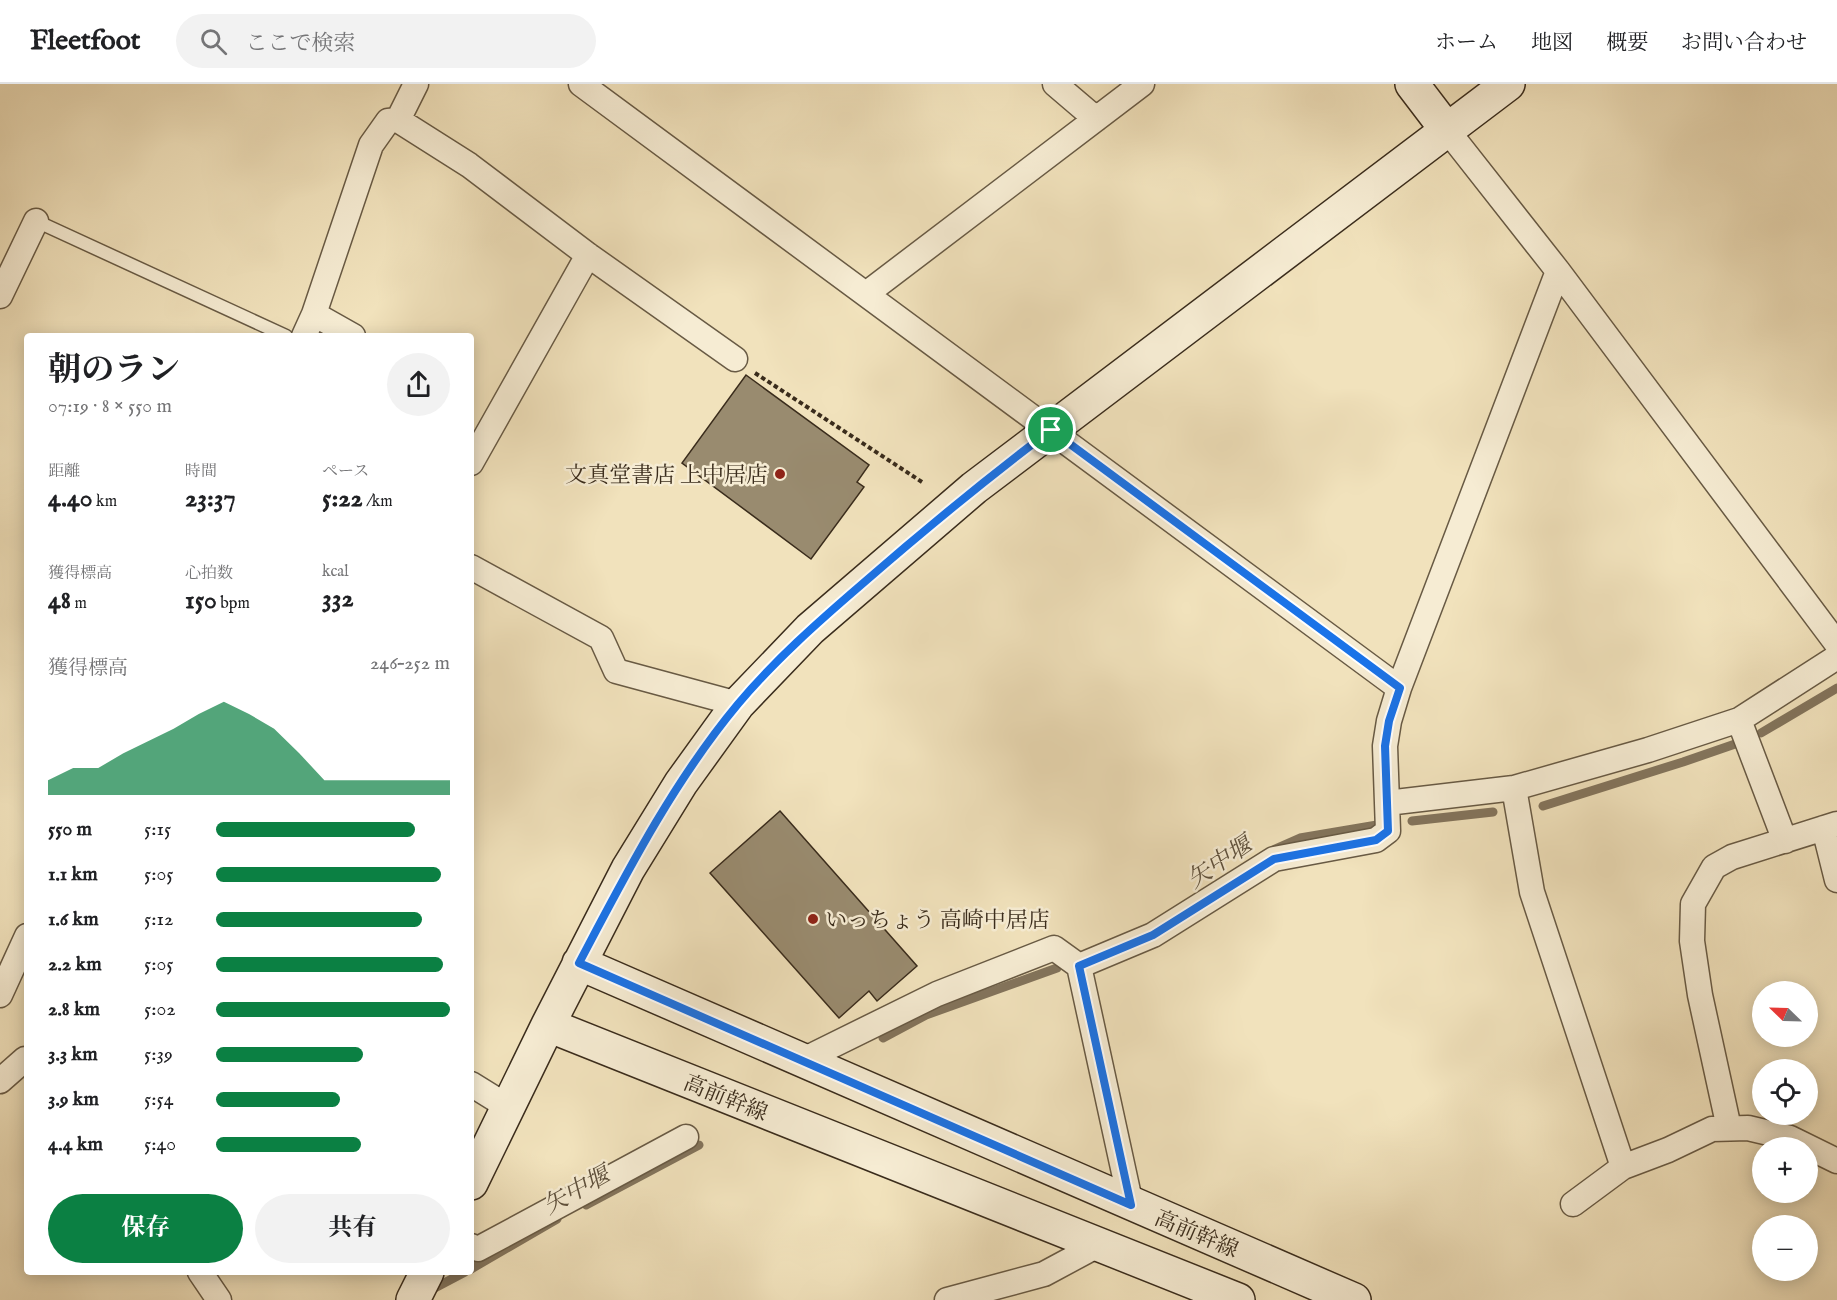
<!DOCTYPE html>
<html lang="ja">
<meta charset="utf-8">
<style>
:root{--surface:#fff;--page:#f2f2f2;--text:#202124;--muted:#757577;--line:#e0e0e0;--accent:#0b8043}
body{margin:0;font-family:"IM FELL English","Noto Serif JP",serif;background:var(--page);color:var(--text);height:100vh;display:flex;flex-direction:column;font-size:22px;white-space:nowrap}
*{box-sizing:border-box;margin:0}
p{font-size:20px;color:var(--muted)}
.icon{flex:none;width:33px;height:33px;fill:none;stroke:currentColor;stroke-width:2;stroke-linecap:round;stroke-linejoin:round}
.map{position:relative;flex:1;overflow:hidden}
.side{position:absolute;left:24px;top:249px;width:450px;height:942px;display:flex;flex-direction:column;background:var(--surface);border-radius:6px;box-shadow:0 3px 15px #0003}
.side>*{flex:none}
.needle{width:39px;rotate:293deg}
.controls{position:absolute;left:1752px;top:897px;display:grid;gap:12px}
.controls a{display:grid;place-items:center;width:66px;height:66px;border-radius:50%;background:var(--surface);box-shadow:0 3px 15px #0003;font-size:30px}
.pin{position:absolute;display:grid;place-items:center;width:51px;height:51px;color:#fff;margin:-26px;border:3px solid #fff;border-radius:50%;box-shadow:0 2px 6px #0007}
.round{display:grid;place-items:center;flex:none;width:63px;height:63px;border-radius:32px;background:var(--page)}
.head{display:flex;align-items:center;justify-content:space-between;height:102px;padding:0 24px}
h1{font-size:33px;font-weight:700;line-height:45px}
.stats{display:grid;grid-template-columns:repeat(3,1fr);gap:9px;height:102px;padding:6px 24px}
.stats div{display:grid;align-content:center}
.stats b{font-size:26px;font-weight:700}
.stats small{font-size:16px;font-weight:400}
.stats p{font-size:16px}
.chart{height:168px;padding:12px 24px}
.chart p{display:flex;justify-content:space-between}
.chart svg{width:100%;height:108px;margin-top:6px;fill:var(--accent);opacity:.7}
.action{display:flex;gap:12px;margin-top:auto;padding:12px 24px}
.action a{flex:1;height:69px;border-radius:36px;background:var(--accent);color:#fff;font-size:24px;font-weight:700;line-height:69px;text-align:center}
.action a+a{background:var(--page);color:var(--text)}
ul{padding:0 24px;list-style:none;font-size:20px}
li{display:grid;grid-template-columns:96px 72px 1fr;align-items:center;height:45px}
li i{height:15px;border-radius:8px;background:var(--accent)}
header{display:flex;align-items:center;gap:36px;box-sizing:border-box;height:84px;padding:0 30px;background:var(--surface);border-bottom:2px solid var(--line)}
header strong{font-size:28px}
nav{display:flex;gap:33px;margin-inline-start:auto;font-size:21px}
.search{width:420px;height:54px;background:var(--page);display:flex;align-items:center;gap:15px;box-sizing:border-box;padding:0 21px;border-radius:33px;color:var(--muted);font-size:22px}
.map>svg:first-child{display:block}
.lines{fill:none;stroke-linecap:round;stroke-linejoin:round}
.stream{stroke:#83745c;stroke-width:9}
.building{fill:#998b6f;stroke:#3a2c1c;stroke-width:1.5}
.lane-casing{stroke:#685a44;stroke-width:15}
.street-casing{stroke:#685a44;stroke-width:27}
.secondary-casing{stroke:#3a2c1c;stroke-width:36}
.path{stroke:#3a2c1c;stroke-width:4;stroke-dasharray:4.5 3;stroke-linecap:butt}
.lane{stroke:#f6ecd3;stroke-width:12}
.street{stroke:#f6ecd3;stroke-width:24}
.secondary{stroke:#f6ecd3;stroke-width:33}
.route-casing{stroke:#fff;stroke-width:12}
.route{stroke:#1a73e8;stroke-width:8}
.poi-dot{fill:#8f2418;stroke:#f6ecd3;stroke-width:2}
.labels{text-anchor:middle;stroke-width:5;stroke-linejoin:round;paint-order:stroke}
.poi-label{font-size:22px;fill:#3a2c1c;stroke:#f6ecd3;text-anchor:end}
.street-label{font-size:22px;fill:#3a2c1c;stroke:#f6ecd3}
.water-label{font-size:24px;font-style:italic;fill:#5e503c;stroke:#f6ecd3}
</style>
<header>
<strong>Fleetfoot</strong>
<div class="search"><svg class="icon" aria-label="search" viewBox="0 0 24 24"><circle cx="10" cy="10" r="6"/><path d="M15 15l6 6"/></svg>ここで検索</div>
<nav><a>ホーム</a><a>地図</a><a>概要</a><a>お問い合わせ</a></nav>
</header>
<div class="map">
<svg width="1837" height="1216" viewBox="0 0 1837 1216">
<rect width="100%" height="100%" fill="#f1e2bc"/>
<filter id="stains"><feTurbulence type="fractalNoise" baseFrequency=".00333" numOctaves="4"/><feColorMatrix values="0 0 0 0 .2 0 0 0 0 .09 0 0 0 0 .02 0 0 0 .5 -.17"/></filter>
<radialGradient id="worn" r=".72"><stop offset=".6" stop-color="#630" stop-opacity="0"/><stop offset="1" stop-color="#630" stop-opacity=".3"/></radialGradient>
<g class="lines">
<path class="stream" d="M1761 649 1837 604
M1543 722 1683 678 1738 659
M1412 737 1493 728
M1275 765 1300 754 1377 741
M883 954 926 931 1057 884
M586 1121 699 1061
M471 1185 557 1135
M429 1207 465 1188"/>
</g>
<path class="building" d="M746 291 869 381 857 398 864 403 811 475 682 379Z
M780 727 917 882 877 917 869 907 839 934 710 789Z"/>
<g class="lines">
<g class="lane-casing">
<path id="lane" d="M36 137 286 252"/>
</g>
<g class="street-casing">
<path id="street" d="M416 0 398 36 469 81 588 171 735 275
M581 0 1399 604
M1055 0 1096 35
M1447 46 1558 187 1837 560
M866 210 1142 0
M0 212 36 137
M314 230 353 252
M304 252 314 230 371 61 388 37 398 36
M471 379 588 171
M471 483 601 554 616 587 738 620
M1739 636 1785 757
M1514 704 1532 808 1623 1083
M1387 719 1514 704 1648 666 1739 636 1837 573
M1824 744 1837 796
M1079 882 1153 851 1274 775 1376 756 1388 747 1385 662 1389 637 1399 604 1558 187
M0 911 27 852
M803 976 937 910 1054 864 1079 882 1131 1121
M0 997 25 975 27 978
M471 1000 508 1023
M1729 1044 1700 911 1692 857 1693 820 1714 783 1732 773 1837 740
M1573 1120 1623 1083 1668 1066 1712 1045 1748 1044 1790 1054 1837 1077
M471 1162 478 1165 686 1053
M200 1188 219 1216
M947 1216 1044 1190 1098 1161"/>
</g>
<g class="secondary-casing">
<path id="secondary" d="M1412 0 1447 46
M579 879 1354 1216
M548 941 1238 1216
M471 1099 548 941 628 785 681 699 738 620 810 545 974 404 1508 0
M413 1216 427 1188"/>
</g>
<path class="path" d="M755 289 922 398"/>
<use href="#lane" class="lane"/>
<use href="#street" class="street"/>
<use href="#secondary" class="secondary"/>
</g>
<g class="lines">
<g class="route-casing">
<path id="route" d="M1051 346 1400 604 1389 637 1385 662 1388 747 1376 756 1274 775 1153 851 1079 882 1131 1121 579 879C626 790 673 698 738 620 774 577 818 538 861 501 923 447 985 396 1051 346Z"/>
</g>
<use href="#route" class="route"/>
</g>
<g class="poi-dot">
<circle cx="780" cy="390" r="6"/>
<circle cx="813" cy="835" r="6"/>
</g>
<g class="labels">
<g class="poi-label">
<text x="768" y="398">文真堂書店 上中居店</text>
<text x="825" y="843" text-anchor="start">いっちょう 高崎中居店</text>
</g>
<g class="street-label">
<text transform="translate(726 1013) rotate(22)" y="8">高前幹線</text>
<text transform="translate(1197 1149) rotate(23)" y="8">高前幹線</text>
</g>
<g class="water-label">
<text transform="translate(1219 778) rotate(-34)" y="8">矢中堰</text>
<text transform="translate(576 1106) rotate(-29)" y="8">矢中堰</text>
</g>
</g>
<rect width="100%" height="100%" filter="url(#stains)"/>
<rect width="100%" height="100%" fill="url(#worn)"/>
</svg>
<div class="controls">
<a><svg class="needle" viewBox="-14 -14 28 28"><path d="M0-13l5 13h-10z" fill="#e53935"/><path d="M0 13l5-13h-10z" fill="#757577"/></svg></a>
<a><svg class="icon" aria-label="locate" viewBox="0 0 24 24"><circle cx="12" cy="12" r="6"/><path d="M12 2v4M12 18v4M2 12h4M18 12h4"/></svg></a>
<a>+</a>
<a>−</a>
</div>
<div class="pin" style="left:1051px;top:346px;background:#1e9e55"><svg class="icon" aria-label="arrive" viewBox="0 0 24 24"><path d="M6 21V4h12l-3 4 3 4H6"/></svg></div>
<section class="side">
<div class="head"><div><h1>朝のラン</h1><p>07:19 · 8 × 550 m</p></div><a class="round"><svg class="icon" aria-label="share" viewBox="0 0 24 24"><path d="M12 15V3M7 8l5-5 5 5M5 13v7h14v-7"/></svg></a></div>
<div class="stats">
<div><p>距離</p><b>4.40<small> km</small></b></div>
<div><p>時間</p><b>23:37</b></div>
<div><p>ペース</p><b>5:22<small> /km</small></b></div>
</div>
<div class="stats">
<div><p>獲得標高</p><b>48<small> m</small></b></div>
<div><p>心拍数</p><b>150<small> bpm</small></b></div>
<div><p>kcal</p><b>332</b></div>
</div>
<div class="chart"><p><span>獲得標高</span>246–252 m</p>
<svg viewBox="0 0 160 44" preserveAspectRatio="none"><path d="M0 44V38L10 33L20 33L30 27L40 22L50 17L60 11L70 6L80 11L90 17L100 27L110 38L120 38L130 38L140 38L150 38L160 38V44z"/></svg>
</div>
<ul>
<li><b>550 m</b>5:15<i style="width:85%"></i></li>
<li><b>1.1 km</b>5:05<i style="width:96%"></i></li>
<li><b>1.6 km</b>5:12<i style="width:88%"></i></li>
<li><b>2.2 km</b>5:05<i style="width:97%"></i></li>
<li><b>2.8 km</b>5:02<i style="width:100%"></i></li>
<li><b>3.3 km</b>5:39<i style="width:63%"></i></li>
<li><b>3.9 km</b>5:54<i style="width:53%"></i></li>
<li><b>4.4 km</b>5:40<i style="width:62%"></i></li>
</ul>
<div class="action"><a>保存</a><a>共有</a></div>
</section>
</div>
